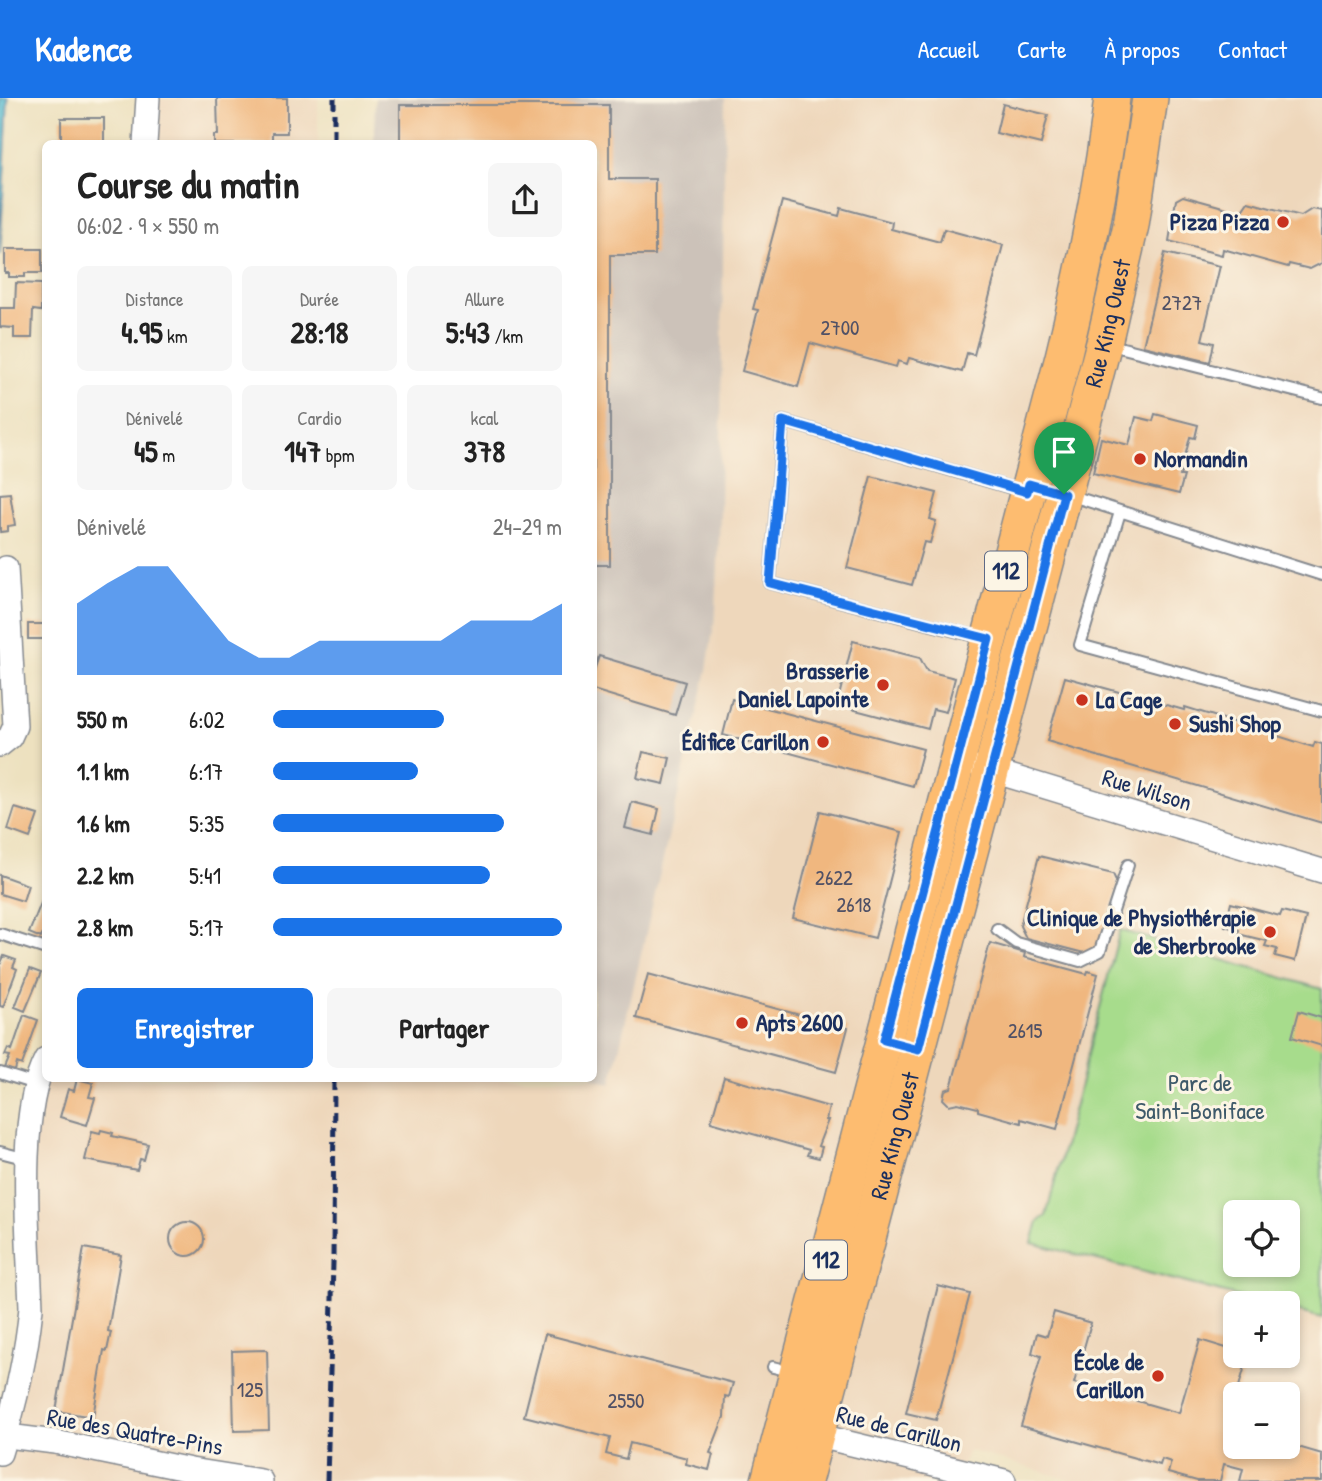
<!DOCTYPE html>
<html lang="fr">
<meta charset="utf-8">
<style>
:root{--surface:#fff;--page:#f6f6f6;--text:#222;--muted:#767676;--accent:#1a73e8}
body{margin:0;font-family:"Patrick Hand",sans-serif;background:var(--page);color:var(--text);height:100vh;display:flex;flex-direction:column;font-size:26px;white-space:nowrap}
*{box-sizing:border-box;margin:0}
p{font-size:23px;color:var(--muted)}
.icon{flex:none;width:38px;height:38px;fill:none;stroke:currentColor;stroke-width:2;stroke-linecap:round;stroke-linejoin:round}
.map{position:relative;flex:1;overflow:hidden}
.sheet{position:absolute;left:42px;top:42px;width:555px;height:942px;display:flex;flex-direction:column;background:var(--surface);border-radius:10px;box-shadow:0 4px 10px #0003}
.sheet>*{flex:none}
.fabs{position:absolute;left:1223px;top:1102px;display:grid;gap:14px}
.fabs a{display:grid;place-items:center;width:77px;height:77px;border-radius:10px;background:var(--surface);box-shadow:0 4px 10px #0003;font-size:35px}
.pin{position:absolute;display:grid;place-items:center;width:60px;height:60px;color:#fff;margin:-72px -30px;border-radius:50% 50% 50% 0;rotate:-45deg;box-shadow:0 0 7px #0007}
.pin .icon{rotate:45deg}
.round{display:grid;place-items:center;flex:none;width:74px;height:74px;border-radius:10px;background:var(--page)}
.overview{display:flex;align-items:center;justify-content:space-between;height:119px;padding:0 35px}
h1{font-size:38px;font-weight:700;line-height:52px}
.stats{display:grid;grid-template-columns:repeat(3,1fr);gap:10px;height:119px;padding:7px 35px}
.stats div{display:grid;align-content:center;border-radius:10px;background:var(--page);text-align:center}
.stats b{font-size:30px;font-weight:700}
.stats small{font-size:19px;font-weight:400}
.stats p{font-size:19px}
.chart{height:196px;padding:14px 35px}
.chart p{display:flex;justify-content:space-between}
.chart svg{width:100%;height:126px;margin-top:7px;fill:var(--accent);opacity:.7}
.button{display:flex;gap:14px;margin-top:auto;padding:14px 35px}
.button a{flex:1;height:80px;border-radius:10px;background:var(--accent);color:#fff;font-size:28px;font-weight:700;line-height:80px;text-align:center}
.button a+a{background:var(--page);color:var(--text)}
ul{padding:0 35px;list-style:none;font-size:23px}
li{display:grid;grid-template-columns:112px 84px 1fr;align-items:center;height:52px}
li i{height:18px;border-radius:9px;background:var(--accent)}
header{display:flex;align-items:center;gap:42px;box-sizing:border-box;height:98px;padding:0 35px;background:var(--accent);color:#fff}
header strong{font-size:33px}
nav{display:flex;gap:38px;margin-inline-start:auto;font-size:24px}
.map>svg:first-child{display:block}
.built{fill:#eed7bb;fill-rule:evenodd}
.industrial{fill:#ccc2b9}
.green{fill:#a7dc8c;stroke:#618675;stroke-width:2;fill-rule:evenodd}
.water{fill:#52b9cf;stroke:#367496;stroke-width:2}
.building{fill:#f0b77f}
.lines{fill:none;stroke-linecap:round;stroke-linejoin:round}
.service-casing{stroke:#84888e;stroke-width:14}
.minor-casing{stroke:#84888e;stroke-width:26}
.primary-casing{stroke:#84888e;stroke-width:38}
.service{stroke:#fff;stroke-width:10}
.minor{stroke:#fff;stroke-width:23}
.primary{stroke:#fdbc70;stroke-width:35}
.rail{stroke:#1b2f5e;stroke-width:5;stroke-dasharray:10 5;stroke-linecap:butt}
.route-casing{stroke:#fff;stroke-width:14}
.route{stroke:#1a73e8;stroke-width:9}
.poi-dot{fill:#c8321e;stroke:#fcf5e5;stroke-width:2.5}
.labels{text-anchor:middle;stroke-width:6;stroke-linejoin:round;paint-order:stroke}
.number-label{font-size:21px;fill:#505166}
.shield{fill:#fcf5e5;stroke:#5e6a86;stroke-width:2}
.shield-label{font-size:23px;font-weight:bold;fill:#1b2f5e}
.poi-label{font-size:24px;font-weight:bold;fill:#1b2f5e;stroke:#fcf5e5;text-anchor:end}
.street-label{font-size:24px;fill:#1b2f5e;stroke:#fcf5e5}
.park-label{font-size:24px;fill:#3e5a6a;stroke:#fcf5e5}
</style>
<header>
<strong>Kadence</strong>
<nav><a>Accueil</a><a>Carte</a><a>À propos</a><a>Contact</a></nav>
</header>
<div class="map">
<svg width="1322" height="1383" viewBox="0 0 1322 1383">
<rect width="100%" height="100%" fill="#fcf5e5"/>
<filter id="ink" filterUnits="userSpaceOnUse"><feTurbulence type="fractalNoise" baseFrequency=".0143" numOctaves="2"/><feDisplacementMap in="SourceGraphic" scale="14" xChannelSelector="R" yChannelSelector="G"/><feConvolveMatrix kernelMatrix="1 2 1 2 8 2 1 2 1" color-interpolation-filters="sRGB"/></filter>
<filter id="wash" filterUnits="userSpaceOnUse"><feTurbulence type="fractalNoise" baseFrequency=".00686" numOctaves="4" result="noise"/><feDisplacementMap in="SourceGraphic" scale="28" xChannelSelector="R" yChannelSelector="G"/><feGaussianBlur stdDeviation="1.57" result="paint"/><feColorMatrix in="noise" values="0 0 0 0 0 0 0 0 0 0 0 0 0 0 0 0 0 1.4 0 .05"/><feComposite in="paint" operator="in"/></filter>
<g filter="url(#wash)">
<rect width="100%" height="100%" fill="#ede1bf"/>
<path class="built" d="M148 0H318V45L145 46Z
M725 0H1322V891L1120 832 1046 1118 1038 1123 1032 1145 1268 1206H1236V1258H1288V1211L1322 1220V1383H1074L968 1352 961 1372 1004 1383H0V1355L22 1276 27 1061 46 980H593L611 985 707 572 716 513 720 417ZM1236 1297H1288V1349H1236Z"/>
<path class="industrial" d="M375 0H725L720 417 716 512 707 572 611 986 593 980V46H374Z"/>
<path class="green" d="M1120 832 1322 891V1220L1288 1211V1206H1268L1032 1145 1038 1123 1046 1118ZM1236 1115H1288V1167H1236Z"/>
<path class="water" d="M0 0H8L0 157Z"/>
<g id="blocks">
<path class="building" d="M217 0H287V35H272V46H214V37H218Z
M1003 6 1048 17 1041 46 996 35Z
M400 7H609V81H655V157H610V467H593V46H400Z
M61 20H104V46H61Z
M1183 98 1241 114 1248 104 1301 118 1312 111 1322 113V165L1310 171 1289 166 1288 169 1223 151 1222 157 1169 143 1176 102Z
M782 103 839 118 841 110 892 124 891 131 940 144 944 131 1003 147 974 257 967 255 962 274 909 260 907 266 898 263 896 269 810 245 798 289 742 273 758 212 753 211Z
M5 151H42V175H25V179H9V175H5Z
M1165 155 1220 168 1202 242 1214 245 1210 264 1143 248Z
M16 185 41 186V213L33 212 32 240H14V230L0 229V210H15Z
M1155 316 1198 327 1195 340 1190 339 1180 378H1184L1179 396 1093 375 1101 340 1129 347 1136 319 1153 323Z
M871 378 937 395 930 421 936 423 930 445 924 444 912 487 847 470Z
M10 395 15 427 8 428V433L0 434V396Z
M28 526H46V541H28Z
M853 543 920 560 927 573 955 580 946 614 933 611 928 631 840 608 841 603 838 602Z
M599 558 685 584 675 617 593 592V576Z
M1065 579 1184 612 1185 609 1313 649 1315 644 1322 646V725L1047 643Z
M732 601 923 651 913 688 723 637Z
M643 654 670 660 664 686 637 680Z
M632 704 659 711 653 737 625 730Z
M15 710 38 717 30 740 8 732Z
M820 713 902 734 875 840 793 820Z
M1039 758 1113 776 1118 787 1099 849 1088 856 1026 840 1020 828Z
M0 777 28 787 23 803 0 796Z
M45 795 46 829 41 840 29 835Z
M1231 805 1280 818 1282 813 1306 819 1295 863 1275 858 1277 851 1265 848 1267 843 1238 836 1239 832 1225 828Z
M990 845 1025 855 1024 859 1087 876 1088 873 1098 876 1057 1031 1021 1021V1025L978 1013V1010L958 1005 949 1007 943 1001 945 992 951 990Z
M4 858 16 862 13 869 17 871 3 909 0 908V867Z
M30 871 41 875 25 913 15 909Z
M648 876 848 930 836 974 636 920Z
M1299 913 1322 920V948L1292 939Z
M24 917 38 922 22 967 17 965 15 973 5 970 10 958 5 957 8 950 12 952Z
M724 979 829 1009 826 1022H828L818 1048 822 1049 819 1060 807 1057 809 1052 711 1024Z
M77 981 93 985 89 999 95 1000 87 1027 60 1019 68 991 74 993Z
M101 1032 113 1035 112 1038 148 1046 144 1062 140 1061 137 1072 85 1062 92 1033 100 1035Z
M170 1141a17 17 0 1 1 34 0a17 17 0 1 1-34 0Z
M84 1150 121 1157 108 1233 111 1234 107 1253 104 1252 93 1319 56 1313Z
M938 1188 970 1196 936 1322 906 1315Z
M1054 1214 1091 1225 1074 1285 1179 1315 1200 1242 1236 1253V1258H1248L1227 1329 1236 1332V1349H1288V1346L1322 1356V1383H1240L1243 1371 1224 1366 1220 1383H1197L1168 1375 1171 1364 1162 1361 1160 1367 1021 1328 1041 1258 1032 1255 1037 1235 1047 1238Z
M545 1236 733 1285 729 1299 725 1298 724 1319 710 1355 713 1356 709 1372 686 1366 687 1360 630 1345 626 1361 606 1356 610 1340 524 1318Z
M267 1252 269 1332 234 1333 232 1253Z"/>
</g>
</g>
<g filter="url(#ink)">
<use href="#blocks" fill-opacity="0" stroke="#84888e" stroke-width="2"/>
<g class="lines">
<g class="service-casing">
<path id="service" d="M1107 246 1322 300
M1069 397 1322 477
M1120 414 1080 547 1322 613
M986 541 770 485 783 323 1025 394
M997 831 1016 845 1080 863 1100 853 1128 767
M0 836 46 851
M0 975 35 986
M0 1054 27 1061
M773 1269 794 1274"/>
</g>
<g class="minor-casing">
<path id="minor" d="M145 46 148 0
M0 647 10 639 15 628 6 470
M980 669 1322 773
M803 1334 1004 1383
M0 1337 55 1344 191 1372 261 1383
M0 1355C15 1307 26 1260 31 1210 29 1145 16 1017 46 961"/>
</g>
<g class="primary-casing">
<g id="primary">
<path d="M769 1383 1063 259C1084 173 1102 88 1112 0"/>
<path id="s1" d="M804 1383 1104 245 1131 127 1150 0"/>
</g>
</g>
<use href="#service" class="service"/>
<use href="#minor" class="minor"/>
<use href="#primary" class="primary"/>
<path class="rail" d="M334 0V46
M327 1383 333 1165 334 980"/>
</g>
</g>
<g class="lines" filter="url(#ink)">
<g class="route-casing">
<path id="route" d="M783 323 1027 394 1029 386 1064 396 918 951 884 942 989 541 770 485Z"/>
</g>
<use href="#route" class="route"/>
</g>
<g class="poi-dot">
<circle cx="1283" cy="124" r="7"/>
<circle cx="1140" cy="361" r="7"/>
<circle cx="883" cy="587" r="7"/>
<circle cx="1082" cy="602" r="7"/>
<circle cx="1175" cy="626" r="7"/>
<circle cx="823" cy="644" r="7"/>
<circle cx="1270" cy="834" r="7"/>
<circle cx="742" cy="925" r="7"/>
<circle cx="1158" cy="1278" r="7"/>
</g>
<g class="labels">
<g class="number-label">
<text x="1182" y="212">2727</text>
<text x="840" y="237">2700</text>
<text x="834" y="787">2622</text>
<text x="854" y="814">2618</text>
<text x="1025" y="940">2615</text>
<text x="250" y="1299">125</text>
<text x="626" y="1310">2550</text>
</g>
<g class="shield">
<rect x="985" y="453.5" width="42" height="39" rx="5"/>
<rect x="805" y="1142.5" width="42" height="39" rx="5"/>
</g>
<g class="shield-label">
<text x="1006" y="481">112</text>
<text x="826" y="1170">112</text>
</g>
<g class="poi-label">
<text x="1269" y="132">Pizza Pizza</text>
<text x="1154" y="369" text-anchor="start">Normandin</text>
<text x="869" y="581">Brasserie<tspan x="869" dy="28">Daniel Lapointe</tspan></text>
<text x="1096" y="610" text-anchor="start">La Cage</text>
<text x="1189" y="634" text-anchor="start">Sushi Shop</text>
<text x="809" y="652">Édifice Carillon</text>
<text x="1256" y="828">Clinique de Physiothérapie<tspan x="1256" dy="28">de Sherbrooke</tspan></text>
<text x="756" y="933" text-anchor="start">Apts 2600</text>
<text x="1144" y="1272">École de<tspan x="1144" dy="28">Carillon</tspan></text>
</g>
<g class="street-label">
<text dy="8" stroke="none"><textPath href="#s1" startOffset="1197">Rue King Ouest</textPath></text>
<text transform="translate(1147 692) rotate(17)" y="8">Rue Wilson</text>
<text dy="8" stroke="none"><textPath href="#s1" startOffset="357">Rue King Ouest</textPath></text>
<text transform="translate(899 1331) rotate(14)" y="8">Rue de Carillon</text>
<text transform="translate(135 1334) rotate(10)" y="8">Rue des Quatre-Pins</text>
</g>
<g class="park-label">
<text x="1200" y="993">Parc de<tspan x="1200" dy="28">Saint-Boniface</tspan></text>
</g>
</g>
</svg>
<div class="fabs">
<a><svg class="icon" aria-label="locate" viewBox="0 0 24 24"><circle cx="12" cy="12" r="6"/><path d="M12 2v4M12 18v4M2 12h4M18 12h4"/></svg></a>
<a>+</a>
<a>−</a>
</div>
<div class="pin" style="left:1064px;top:396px;background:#1e9e55"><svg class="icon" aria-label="arrive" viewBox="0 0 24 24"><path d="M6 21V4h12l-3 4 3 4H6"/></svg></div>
<section class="sheet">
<div class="overview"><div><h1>Course du matin</h1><p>06:02 · 9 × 550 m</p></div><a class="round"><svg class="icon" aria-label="share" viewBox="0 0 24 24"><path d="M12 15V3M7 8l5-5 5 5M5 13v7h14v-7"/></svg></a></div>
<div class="stats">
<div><p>Distance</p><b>4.95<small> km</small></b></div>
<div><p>Durée</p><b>28:18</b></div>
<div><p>Allure</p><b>5:43<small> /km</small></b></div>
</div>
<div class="stats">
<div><p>Dénivelé</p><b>45<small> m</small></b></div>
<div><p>Cardio</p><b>147<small> bpm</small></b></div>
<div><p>kcal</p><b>378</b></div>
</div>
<div class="chart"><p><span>Dénivelé</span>24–29 m</p>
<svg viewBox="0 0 160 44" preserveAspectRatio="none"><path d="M0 44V19L10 12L20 6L30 6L40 19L50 32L60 38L70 38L80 32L90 32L100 32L110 32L120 32L130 25L140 25L150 25L160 19V44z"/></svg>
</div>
<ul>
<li><b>550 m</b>6:02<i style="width:59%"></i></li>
<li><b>1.1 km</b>6:17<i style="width:50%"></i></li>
<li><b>1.6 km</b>5:35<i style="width:80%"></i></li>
<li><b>2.2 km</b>5:41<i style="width:75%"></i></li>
<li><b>2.8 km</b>5:17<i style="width:100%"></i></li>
</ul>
<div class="button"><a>Enregistrer</a><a>Partager</a></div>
</section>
</div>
